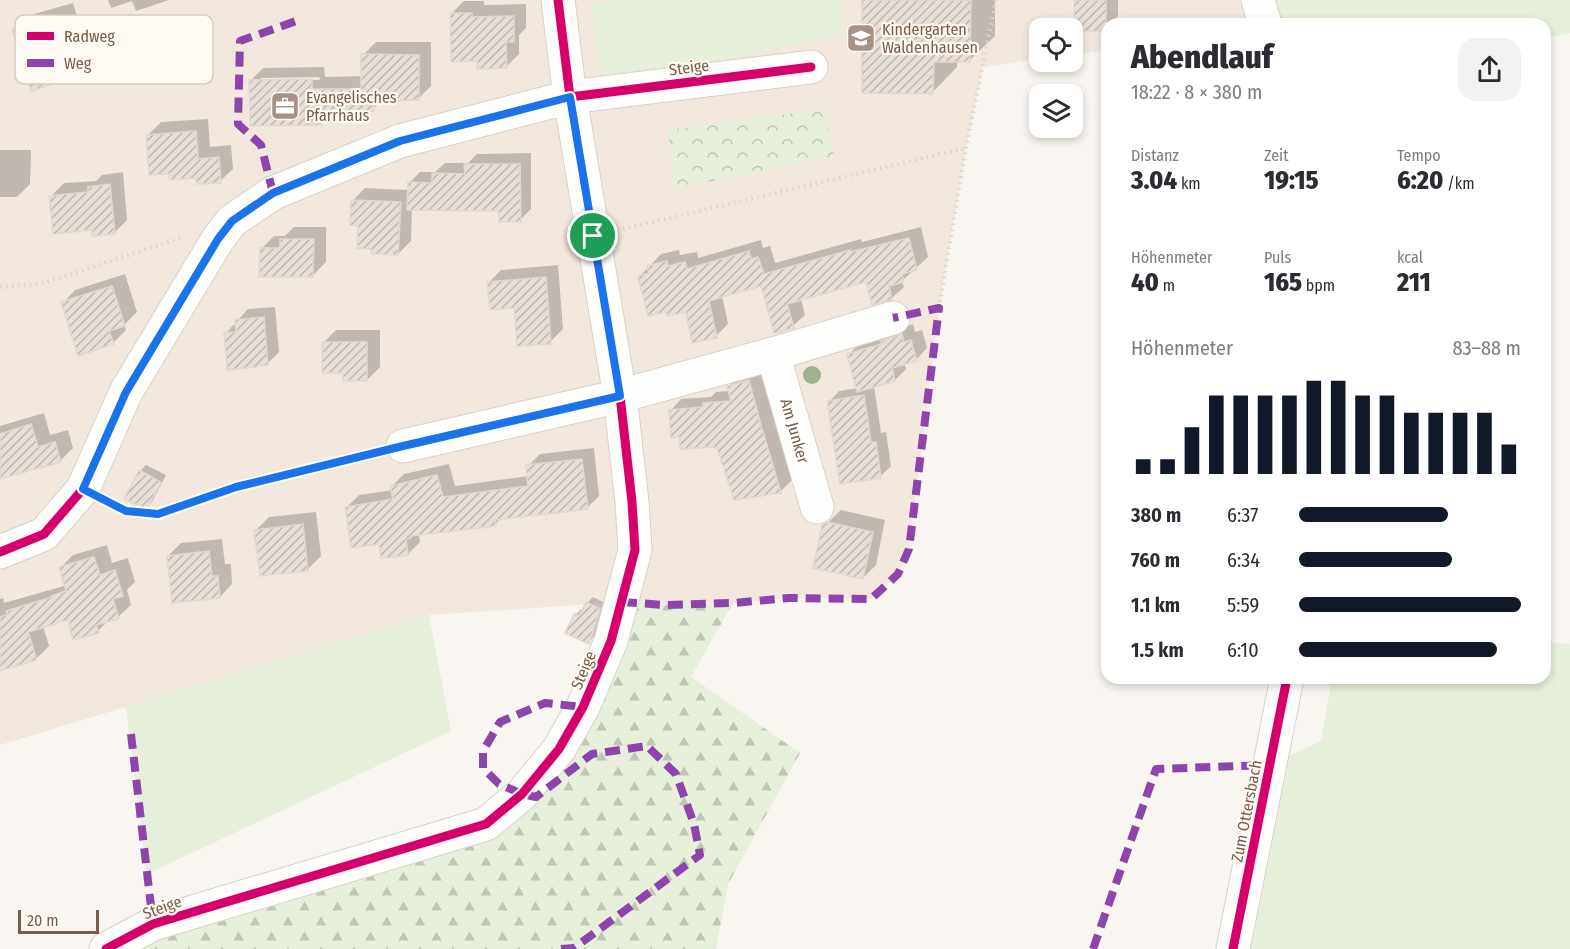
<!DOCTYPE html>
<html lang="de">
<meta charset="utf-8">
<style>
:root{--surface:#fff;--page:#f2f2f3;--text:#2b2b33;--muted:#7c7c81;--accent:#111827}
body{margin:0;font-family:"Fira Sans Condensed",sans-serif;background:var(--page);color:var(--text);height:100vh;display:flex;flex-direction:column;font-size:22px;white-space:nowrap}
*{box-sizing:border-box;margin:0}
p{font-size:20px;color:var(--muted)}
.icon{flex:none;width:33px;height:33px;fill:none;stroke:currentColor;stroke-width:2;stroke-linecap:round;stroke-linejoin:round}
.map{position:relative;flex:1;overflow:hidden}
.drawer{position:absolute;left:1101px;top:18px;width:450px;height:666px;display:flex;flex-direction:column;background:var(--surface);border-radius:18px;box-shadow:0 3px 9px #0003}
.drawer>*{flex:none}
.fabs{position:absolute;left:1029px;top:18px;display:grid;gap:12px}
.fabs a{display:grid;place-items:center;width:54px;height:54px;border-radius:12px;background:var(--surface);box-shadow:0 3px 9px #0003;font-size:30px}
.scale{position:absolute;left:18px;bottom:15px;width:81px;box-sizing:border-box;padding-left:6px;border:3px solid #7a5c4d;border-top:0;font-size:16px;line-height:21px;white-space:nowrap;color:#7a5c4d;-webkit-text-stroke:4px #fffaf3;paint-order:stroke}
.pin{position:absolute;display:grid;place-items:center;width:51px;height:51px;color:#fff;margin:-26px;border:3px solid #fff;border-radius:50%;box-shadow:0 2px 6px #0007}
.round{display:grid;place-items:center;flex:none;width:63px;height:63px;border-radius:18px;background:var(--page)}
.overview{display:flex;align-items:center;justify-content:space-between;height:102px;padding:0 30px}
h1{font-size:33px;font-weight:800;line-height:45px}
.figures{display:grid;grid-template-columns:repeat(3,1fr);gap:9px;height:102px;padding:6px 30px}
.figures div{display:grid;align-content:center}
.figures b{font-size:26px;font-weight:800}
.figures small{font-size:16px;font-weight:400}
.figures p{font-size:16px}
.chart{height:168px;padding:12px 30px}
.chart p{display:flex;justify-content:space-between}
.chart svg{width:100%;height:108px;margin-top:6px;stroke:var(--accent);stroke-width:6}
ul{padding:0 30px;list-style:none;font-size:20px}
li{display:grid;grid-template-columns:96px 72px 1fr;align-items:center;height:45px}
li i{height:15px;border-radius:8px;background:var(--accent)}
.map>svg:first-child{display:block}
.residential{fill:#f2e8de}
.grass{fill:#e7f0db}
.forest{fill:url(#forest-firs)}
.park{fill:url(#park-crowns)}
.shadow{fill:#0003;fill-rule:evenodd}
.building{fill:url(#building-hatch);stroke:#e2d8d2;stroke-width:1.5}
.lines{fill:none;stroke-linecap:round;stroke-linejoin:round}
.minor-casing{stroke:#d7d1cb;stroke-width:35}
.path{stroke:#dcd5d0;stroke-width:4;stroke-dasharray:1.5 4.5;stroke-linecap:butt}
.minor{stroke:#fefefd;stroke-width:33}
.quiet{stroke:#8e44ad;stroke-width:8;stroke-dasharray:15 8;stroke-linecap:butt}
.cycleway-casing{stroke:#fffaf3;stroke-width:13}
.cycleway{stroke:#d6006c;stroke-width:9}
.tree{fill:#9eb190}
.route-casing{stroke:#fff;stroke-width:12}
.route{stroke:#1a73e8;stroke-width:8}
.labels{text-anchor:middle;stroke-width:4.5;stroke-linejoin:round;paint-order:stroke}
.poi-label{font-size:16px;fill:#7a5c4d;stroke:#fffaf3;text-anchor:start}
.street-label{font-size:16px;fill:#7a5c4d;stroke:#fffaf3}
.key{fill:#fffaf3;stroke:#d7cbc1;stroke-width:1.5}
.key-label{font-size:16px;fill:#7a5c4d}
</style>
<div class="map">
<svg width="1570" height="949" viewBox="0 0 1570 949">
<defs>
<pattern id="forest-firs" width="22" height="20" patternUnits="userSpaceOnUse" patternTransform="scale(1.5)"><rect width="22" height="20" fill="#e7f0db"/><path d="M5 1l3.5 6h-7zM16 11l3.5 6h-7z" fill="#c0c6b4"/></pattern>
<pattern id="park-crowns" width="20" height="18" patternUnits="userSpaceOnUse" patternTransform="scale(1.5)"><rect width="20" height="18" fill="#e7f0db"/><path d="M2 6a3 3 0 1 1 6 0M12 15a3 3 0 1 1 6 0" fill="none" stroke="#c0c6b4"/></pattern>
<pattern id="building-hatch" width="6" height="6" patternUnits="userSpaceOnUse" patternTransform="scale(1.5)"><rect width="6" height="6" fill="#e6ded7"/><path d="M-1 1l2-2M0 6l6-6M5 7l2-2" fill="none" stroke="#bfb7b1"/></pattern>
</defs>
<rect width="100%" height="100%" fill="#f9f5f0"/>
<path class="residential" d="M0 0H1258L1265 24H1107V50L1073 55 1072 28H1040L1039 59 983 67 966 148 939 308 909 549 898 574 871 599 789 598 733 603 665 605 622 602 429 615 0 745Z"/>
<path class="grass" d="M626 0H840L843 34 602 86 591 3Z
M1258 0H1570V33L1545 38V24H1265Z
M429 615 451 731 147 874 126 707Z
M1545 642 1570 644V949H1233L1270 765 1321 741 1332 678H1545Z"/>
<path class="forest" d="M622 602 665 605 733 603 691 677 800 753 728 884 716 949H106L486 824 522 794Z"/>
<path class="park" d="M824 109 834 156 675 189 668 130Z"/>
<path class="shadow" d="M108 0H169L136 11 132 1 111 8Z
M864 0H995V36L970 60H957V67L933 92Z
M1076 0H1118V16L1110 24H1107V27L1105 29Z
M464 1H484V5L526 4V28L519 35V54L506 67 479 60 451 14Z
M73 3 84 39 71 52 64 54 68 69 55 82 14 29 27 16Z
M376 42H431V86L418 99H383L373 109 333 110 320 123 250 81 263 68 324 67 325 77 363 76V55ZM319 77 320 80 261 81V78Z
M208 119 210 147 231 145 233 169 220 181 170 172 148 135 161 122Z
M0 150H31L30 184 17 197H0Z
M531 153V209L520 220 500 209H412L411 241 398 254 373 248 359 224 352 201 365 188 409 190V183L420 172H435L445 163H468L477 154Z
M123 172 127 220 114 233 51 196 64 183 96 181 102 175Z
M294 227H326V262L313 275 261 249 274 236H285Z
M921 227 928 257 902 281 904 287 892 298 873 303 867 280 801 299 805 315 793 326 762 284 722 295 728 324 716 336 687 310 640 276 661 254 679 250 680 255 697 252 698 258 761 240 763 248 770 246 775 263 861 239 862 242Z
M558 265 563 329 550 342 515 306 489 282 501 270Z
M125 274 137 312 124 325 126 330 113 343 63 303 75 290Z
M275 307 279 352 268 363 225 334 248 309Z
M913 324 915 332 922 330 927 348 916 360 904 363 906 369 895 380 874 386 881 433 886 432 891 466 881 476 829 402 839 391 858 388 849 354 860 343Z
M336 330H380V367L367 380 344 371 323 343Z
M761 370 792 480 780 492 718 445 680 436 670 411 681 399 711 397 716 392 730 391 728 387 740 375Z
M44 413 50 435 68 430 73 448 60 461 0 478V426Z
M594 448 599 496 587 508 501 518 495 524 419 534 420 542 408 554 380 542 347 507 359 495 393 490 392 486 404 474 449 464 455 486 529 476 528 466 540 454Z
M146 465 166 475 152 502 146 508 140 471Z
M841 510 885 520 876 565 863 578 824 526Z
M316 512 321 556 308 569 256 530 269 517Z
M222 539 225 564H231L232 584 220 597 168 556 181 543Z
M107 545 112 563 128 558 135 582 127 590 131 605 118 617 109 620 98 631 69 619 43 626 49 646 36 659 0 669V599L3 598 4 603 64 586 66 584 61 567 73 555Z
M593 597 605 603 595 636 589 642 575 615 581 609 584 610 587 603Z"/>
<path class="building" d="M862 0H971L970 62H934L933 94 862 93Z
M1074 0H1106V31H1074Z
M450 13H472V17L514 16V42H506L507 68 477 69V61L451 62Z
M60 15 72 53 49 60 56 83 31 91 12 29Z
M361 54 419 55V100L374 101V111H320L321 125 250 126 249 80 312 79V89H361Z
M196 131 198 159 219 157 221 183 196 184V178L169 180V174L149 175 146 135Z
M464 164H520L521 222H499L498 211 407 210 408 182 432 183V173L465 174Z
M110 184 115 234 92 236V230L53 234 49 196 88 192V187Z
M351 200 401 202 398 255 371 254V249L357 248 358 226 350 225Z
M909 238 917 270 902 274 904 282 889 286 892 300 872 305 866 282 787 304 794 328 774 333 761 286 709 301 717 338 692 343 686 312 667 316 666 312 648 316 638 276 649 273 647 266 667 261 668 266 685 262 687 269 749 251 751 259 758 257 764 274 850 250V252Z
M280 239H314L313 277H259L260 248H280Z
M546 277 551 344 517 346 514 308 490 310 487 282Z
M112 286 125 326 109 331 114 344 78 356 61 302Z
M264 317 268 365 257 366V367L227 370 224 333 236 332 235 320Z
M902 334 904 342 911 340 917 361 892 368 895 381 857 392 847 354 882 344 881 341Z
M322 342H367V381H343V373H322Z
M749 380 759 418 781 493 734 500 717 447 680 449 679 437 671 438 669 410 703 407V403L731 401 727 386Z
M864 395 871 442H876L881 478 840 484 827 401Z
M31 424 38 447 55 442 61 462 0 479V434Z
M582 459 588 509 495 520 496 526 411 536V538L406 539 408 555 381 559 379 544 351 548 345 507 393 499 390 486 437 475 443 497 528 486 526 465Z
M139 470 161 482 146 510 124 499Z
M827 522 873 532 863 579 813 568 822 525Z
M303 524 308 571 260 576 254 530Z
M209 551 212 576H218L220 598 172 603 167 556Z
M94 557 100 575 115 570 123 596 113 599 119 619 96 625 99 633 73 640 68 620 28 632 37 660 0 671V617L8 614 6 611 52 597 51 596 66 591 59 567Z
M586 602 600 609 589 644 565 633 574 614 579 616Z"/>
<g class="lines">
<g class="minor-casing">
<g id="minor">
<path d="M1258 0 1265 24"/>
<path id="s1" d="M773 354 817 507"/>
<path d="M403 446 620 396 773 354 893 318"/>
<path d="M0 552 44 534 83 489 126 392 218 239 232 221 273 193 400 141 570 97 811 67"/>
<path d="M106 949 153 924 486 824 522 794 559 749 583 707 611 641 635 550 632 502 620 396 570 97 558 0"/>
<path d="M1233 949 1287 678"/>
</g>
</g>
<path class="path" d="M623 229 966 148
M0 287 44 283 183 237
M939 308 966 148 996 0
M109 502 126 511 158 514 236 487 376 452"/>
<use href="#minor" class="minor"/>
<path class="quiet" d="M273 193 261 145 238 124 240 41 296 21
M622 602 665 605 733 603 789 598 871 599 898 574 909 549 939 308 893 318
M131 734 153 924
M561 949 574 948 700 855 694 824 676 774 647 746 592 754 536 797 522 794 499 784 483 768V751L500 722 545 703 583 707
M1093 949 1156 769 1270 765"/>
<g class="cycleway-casing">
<path id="cycleway" d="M0 552 44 534 83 489 126 392 218 239 232 221 273 193 400 141 570 97 811 67
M106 949 153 924 486 824 522 794 559 749 583 707 611 641 635 550 632 502 620 396 570 97 558 0
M1233 949 1287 678"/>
</g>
<use href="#cycleway" class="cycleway"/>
</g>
<circle class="tree" cx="812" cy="375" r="9"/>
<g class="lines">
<g class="route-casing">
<path id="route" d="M570 97 620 396 403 446 236 487 158 514 126 511 83 489 126 392 218 239 232 221 273 193 400 141Z"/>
</g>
<use href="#route" class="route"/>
</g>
<defs>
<g id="school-square" transform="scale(1.5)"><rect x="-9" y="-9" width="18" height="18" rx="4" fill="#a69286" stroke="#fffaf3"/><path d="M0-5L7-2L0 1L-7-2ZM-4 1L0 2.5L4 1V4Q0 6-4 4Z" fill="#fff"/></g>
<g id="office-square" transform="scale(1.5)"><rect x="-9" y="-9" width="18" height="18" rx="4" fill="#a69286" stroke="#fffaf3"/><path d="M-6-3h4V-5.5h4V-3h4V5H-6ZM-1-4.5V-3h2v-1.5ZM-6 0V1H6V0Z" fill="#fff"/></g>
</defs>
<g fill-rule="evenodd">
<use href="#school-square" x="861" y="38"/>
<use href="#office-square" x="285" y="106"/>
</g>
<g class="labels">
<g class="poi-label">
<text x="882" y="35">Kindergarten<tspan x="882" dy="18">Waldenhausen</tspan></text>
<text x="306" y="103">Evangelisches<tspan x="306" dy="18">Pfarrhaus</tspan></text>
</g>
<g class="street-label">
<text transform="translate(689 67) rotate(-7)" y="6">Steige</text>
<text dy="6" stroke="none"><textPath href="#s1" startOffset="80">Am Junker</textPath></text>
<text transform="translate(583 670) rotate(-67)" y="6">Steige</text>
<text transform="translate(1246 811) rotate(-79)" y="6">Zum Ottersbach</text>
<text transform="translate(162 907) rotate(-20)" y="6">Steige</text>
</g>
</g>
<rect x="15" y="15" width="198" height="69" rx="9" class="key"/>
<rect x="27" y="32" width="27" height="8" fill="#d6006c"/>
<rect x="27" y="59" width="27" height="8" fill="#8e44ad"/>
<g class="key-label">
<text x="64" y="42">Radweg</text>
<text x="64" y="69">Weg</text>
</g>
</svg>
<div class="fabs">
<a><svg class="icon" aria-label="locate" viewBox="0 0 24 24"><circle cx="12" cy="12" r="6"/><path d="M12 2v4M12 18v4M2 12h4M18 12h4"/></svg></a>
<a><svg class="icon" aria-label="layers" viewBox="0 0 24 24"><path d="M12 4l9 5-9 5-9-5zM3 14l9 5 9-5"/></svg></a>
</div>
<div class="scale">20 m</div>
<div class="pin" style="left:593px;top:236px;background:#1e9e55"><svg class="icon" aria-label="arrive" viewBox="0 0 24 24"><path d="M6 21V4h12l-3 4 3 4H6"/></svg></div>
<section class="drawer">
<div class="overview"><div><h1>Abendlauf</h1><p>18:22 · 8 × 380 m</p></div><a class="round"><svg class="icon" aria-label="share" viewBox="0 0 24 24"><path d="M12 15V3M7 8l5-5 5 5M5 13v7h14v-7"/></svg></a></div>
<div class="figures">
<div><p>Distanz</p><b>3.04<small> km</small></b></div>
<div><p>Zeit</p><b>19:15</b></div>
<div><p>Tempo</p><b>6:20<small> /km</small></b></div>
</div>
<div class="figures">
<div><p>Höhenmeter</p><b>40<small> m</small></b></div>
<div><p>Puls</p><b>165<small> bpm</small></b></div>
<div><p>kcal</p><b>211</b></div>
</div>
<div class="chart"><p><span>Höhenmeter</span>83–88 m</p>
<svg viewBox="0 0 160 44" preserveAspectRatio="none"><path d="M5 44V38M15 44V38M25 44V25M35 44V12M45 44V12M55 44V12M65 44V12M75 44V6M85 44V6M95 44V12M105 44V12M115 44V19M125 44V19M135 44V19M145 44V19M155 44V32"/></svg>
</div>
<ul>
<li><b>380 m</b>6:37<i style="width:67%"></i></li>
<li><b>760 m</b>6:34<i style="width:69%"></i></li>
<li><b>1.1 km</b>5:59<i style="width:100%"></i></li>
<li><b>1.5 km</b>6:10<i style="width:89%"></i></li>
</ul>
</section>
</div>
